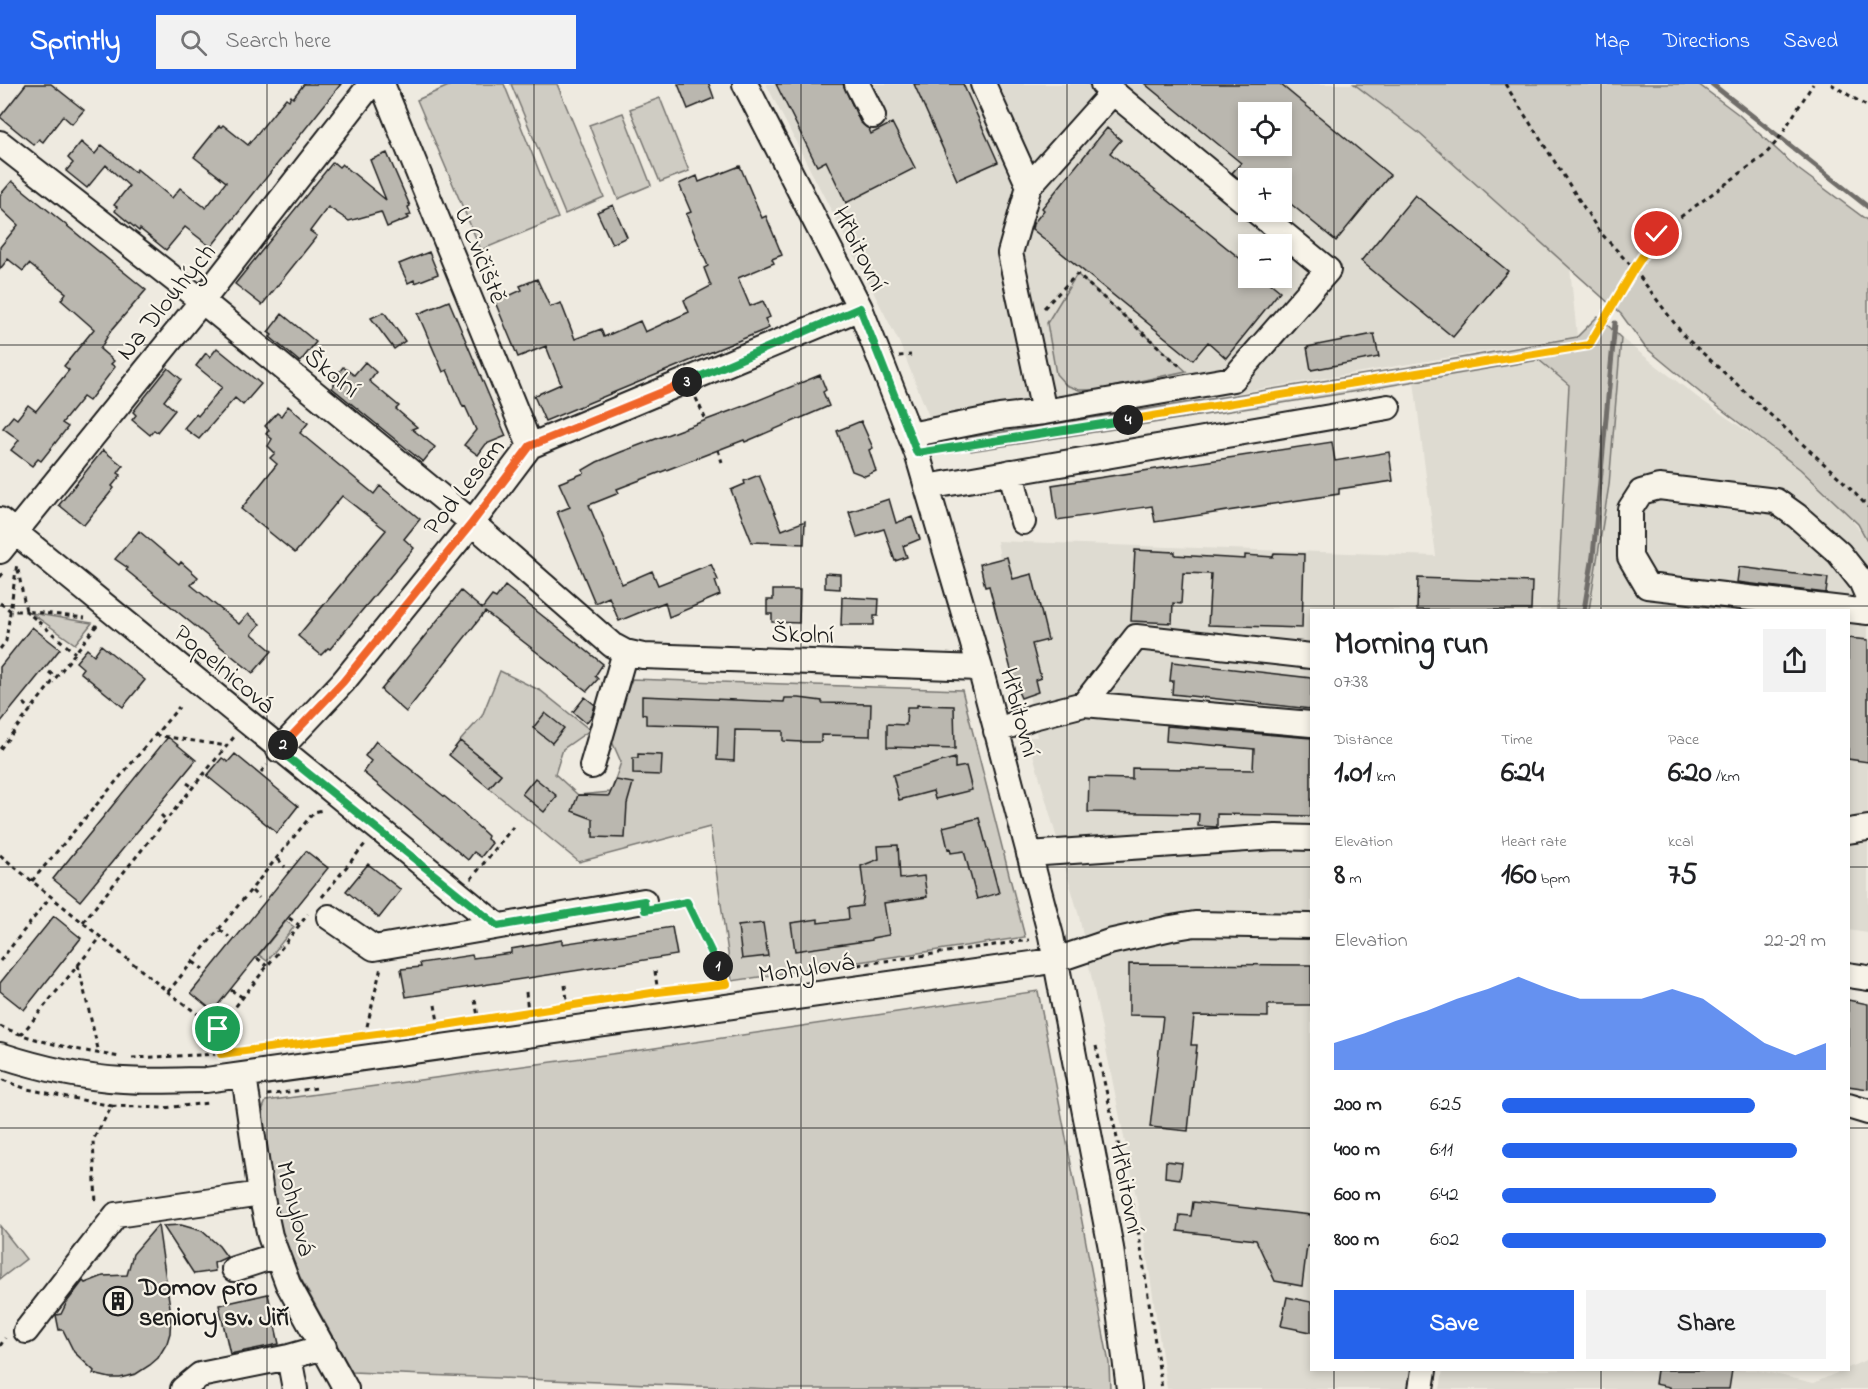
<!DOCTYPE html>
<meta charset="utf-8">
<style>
:root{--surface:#fff;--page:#f2f2f2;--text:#202124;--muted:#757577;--accent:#2563eb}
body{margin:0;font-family:"Indie Flower",sans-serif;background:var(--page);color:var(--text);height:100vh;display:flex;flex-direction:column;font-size:22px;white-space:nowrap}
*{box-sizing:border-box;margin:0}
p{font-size:20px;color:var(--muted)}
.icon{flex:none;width:33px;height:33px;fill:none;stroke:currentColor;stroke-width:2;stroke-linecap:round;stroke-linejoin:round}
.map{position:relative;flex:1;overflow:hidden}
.drawer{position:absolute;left:1310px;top:525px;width:540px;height:762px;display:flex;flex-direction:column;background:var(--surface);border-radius:0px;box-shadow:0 3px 9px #0003}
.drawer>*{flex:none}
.controls{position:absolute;left:1238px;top:18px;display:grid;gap:12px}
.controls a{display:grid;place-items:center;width:54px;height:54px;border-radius:0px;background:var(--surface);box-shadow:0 3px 9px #0003;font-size:30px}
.pin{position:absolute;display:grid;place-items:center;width:51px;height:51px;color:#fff;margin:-26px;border:3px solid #fff;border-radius:50%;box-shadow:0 2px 6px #0007}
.km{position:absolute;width:30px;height:30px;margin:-15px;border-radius:50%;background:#222;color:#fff;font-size:16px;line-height:30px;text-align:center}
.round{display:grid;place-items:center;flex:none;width:63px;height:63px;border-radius:0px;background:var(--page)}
.summary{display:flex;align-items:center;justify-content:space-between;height:102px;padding:0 24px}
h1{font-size:33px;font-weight:700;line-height:45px}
.metrics{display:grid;grid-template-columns:repeat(3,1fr);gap:9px;height:102px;padding:6px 24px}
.metrics div{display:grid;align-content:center}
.metrics b{font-size:30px;font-weight:700}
.metrics small{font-size:16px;font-weight:400}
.metrics p{font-size:16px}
.chart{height:168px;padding:12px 24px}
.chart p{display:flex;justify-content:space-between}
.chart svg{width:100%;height:108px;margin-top:6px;fill:var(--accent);opacity:.7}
.action{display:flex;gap:12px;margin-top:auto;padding:12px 24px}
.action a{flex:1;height:69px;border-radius:0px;background:var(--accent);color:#fff;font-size:24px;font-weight:700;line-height:69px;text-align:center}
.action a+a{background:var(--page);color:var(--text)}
ul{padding:0 24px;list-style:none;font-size:20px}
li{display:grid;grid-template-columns:96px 72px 1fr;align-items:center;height:45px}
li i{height:15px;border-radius:8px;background:var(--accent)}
header{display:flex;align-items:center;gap:36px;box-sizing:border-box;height:84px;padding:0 30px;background:var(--accent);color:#fff}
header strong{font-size:28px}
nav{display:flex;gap:33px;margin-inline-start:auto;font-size:21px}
.search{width:420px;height:54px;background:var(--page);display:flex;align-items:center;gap:15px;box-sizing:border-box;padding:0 21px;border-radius:0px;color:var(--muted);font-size:22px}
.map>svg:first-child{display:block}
.built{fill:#dedbd1;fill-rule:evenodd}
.green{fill:#cfccc3;stroke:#767470;stroke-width:1.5}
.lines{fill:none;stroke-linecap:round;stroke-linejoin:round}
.stream{stroke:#6f6d69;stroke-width:5}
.building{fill:#bab7af;stroke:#1c1c1c;stroke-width:1.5;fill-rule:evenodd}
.minor-casing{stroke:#1c1c1c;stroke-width:28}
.path{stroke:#1c1c1c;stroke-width:3;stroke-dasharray:4.5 4.5;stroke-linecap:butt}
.minor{stroke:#f7f3e8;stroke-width:24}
.split-1-casing{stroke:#fff;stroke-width:12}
.split-2-casing{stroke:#fff;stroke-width:12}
.split-3-casing{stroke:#fff;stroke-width:12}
.split-4-casing{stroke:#fff;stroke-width:12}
.split-5-casing{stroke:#fff;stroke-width:12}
.split-1{stroke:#f5b400;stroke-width:8}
.split-2{stroke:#22a559;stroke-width:8}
.split-3{stroke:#f0652b;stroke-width:8}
.split-4{stroke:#22a559;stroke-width:8}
.split-5{stroke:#f5b400;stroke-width:8}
.grid{fill:none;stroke:#1c1c1c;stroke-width:1.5;stroke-opacity:0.55}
.labels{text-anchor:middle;stroke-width:4.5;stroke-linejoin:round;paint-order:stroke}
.street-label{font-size:26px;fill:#1c1c1c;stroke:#f7f3e8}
.poi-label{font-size:26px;font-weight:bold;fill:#1c1c1c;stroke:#f7f3e8;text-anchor:start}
</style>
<header>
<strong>Sprintly</strong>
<div class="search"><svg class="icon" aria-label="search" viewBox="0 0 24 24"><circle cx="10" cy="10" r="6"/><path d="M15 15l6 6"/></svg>Search here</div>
<nav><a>Map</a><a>Directions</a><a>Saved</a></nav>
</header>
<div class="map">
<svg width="1868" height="1305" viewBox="0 0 1868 1305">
<rect width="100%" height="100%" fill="#eeeae0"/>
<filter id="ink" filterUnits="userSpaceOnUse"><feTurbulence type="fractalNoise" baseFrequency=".0167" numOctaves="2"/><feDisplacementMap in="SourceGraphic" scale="12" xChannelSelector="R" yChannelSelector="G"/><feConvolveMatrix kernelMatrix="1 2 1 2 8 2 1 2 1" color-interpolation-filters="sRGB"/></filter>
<g filter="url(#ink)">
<path class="built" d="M766 0H1354L1420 50 1570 184 1577 252 966 354 938 355 899 258ZM1248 28H1281V62H1248ZM1248 94H1281V128H1248ZM1248 160H1281V194H1248Z
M1621 254 1697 313 1813 393 1844 426 1868 457V849L1848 846V526H1589L1609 401Z
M1540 276 1569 301 1557 526H1311V1286H1413L1410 1305H1167L1144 1152 1079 832 1028 653H1037L1029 611 1035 596 1041 594 1032 560 1048 556 1032 490 1013 495 1000 475 997 457 1436 472 1414 297Z
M1868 1275V1305H1440L1443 1286H1756L1814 1299Z"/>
<path class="green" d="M453 0H504L558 134 481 166 417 16Z
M511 0H557L604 113 565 130Z
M1354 0H1698L1738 30 1798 85 1868 137V458L1858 440 1800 385 1709 316 1645 263 1621 230 1420 50Z
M660 14 689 87 660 98 630 25Z
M623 29 651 101 618 115 589 41Z
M1077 190 1186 287 1098 306H1079L1066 301 1056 290 1047 239Z
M1598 232 1621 254 1609 401 1589 526H1557L1569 301 1539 276 1340 310 971 367 966 354 1410 283 1577 253Z
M31 529 92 539 75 560Z
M500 587 541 607 590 646 563 665 555 690 578 711 611 708 621 678 610 653 632 595 962 606 1025 853 732 897 710 743 579 778 489 704 501 690 460 657 482 632Z
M286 837 294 843 267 877 259 871Z
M1038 907 1109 1279 1110 1305H773L352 1288 300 1193 278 1141 259 1034 266 1017 648 965Z
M0 1142 26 1175 0 1195Z"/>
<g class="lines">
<path class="stream" d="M1712 0 1868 123
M1584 526 1593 472 1615 239"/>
</g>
<path class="building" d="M26 0H51L84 26 72 40 63 32 43 58 39 55 34 61 0 33Z
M304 0H341L211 163 185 143 166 166 140 145 139 147 115 127 117 123 114 121 129 102 106 81 87 104 66 87 73 79 68 74 81 58 95 70 102 61 135 88 137 85 172 114 180 104 206 124 226 98 194 73 219 42 221 43 223 41 248 61 286 14 289 16 291 12 293 14Z
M678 0H709L714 14 688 25Z
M776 0H843L860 38 869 45 871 50 892 39 915 84 846 119 826 77 817 82Z
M914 0H963L998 78 957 96Z
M1145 0H1280L1390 91 1336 157 1281 112V94H1248V102L1232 89 1241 79ZM1248 28H1281V62H1248Z
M1107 44 1121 56 1110 69 1248 181V194H1264L1280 207 1226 274 1208 258 1193 276 1032 145 1033 140 1044 126 1042 124Z
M387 69 410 122 408 123 411 131 407 132 409 134 387 143 381 128 349 137 328 123 310 147 317 152 262 221 235 200 333 78 339 83 342 80 386 116 370 76Z
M740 82 762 134 766 132 782 171 772 175 774 179 738 194 750 222 763 217 770 233 765 235 769 244 545 337 534 312 561 300 546 262 518 273 495 218 522 206 520 202 537 195 550 223 561 219 575 255 601 245 604 253 640 237 645 248 689 228 684 216 711 202 704 184 708 182 686 130 691 128 679 100 697 92 699 98Z
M12 97 146 206 110 248 100 265 114 277 111 280 115 283 89 317 83 313 62 339 68 343 41 377 38 375 32 382 11 366 19 356 3 344 13 332 17 335 28 321 36 327 69 286 64 282 94 245 61 216 66 209 29 180 23 187 8 175 0 185V163L18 141 0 124V111Z
M1415 111 1508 187 1453 253 1361 177Z
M613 121 627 153 612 160 597 128Z
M429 168 438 190 415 199 414 196 408 199 399 180Z
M449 217 506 352 486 360 478 371 464 361 476 346 465 322 463 323 447 286 443 288 418 230Z
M384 228 405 257 394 265 371 234Z
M282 230 316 258 300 278 270 253 272 251 268 248Z
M1374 250 1379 273 1311 286 1307 263Z
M217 264 261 300 243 321 235 314 199 355 184 344 196 330 198 332 222 303 196 282 206 269 210 273Z
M365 278 376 288 369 297 399 322 396 325 417 343 412 345 435 363 423 378 332 304 335 299 332 297 343 283 354 291Z
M168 284 181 295 164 317 175 326 157 348 154 346 150 351 132 336 136 331 133 328Z
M820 291 826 306 823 308 829 322 745 358 744 356 617 405 619 409 589 421 622 500 652 487 658 501 711 480 718 496 715 497 720 511 669 533 665 518 619 537 609 513 595 519 557 428 570 423 559 399 584 389 583 386 597 378 621 368 749 320Z
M288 322 308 339 300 349 374 410 380 402 420 435 404 455 414 464 330 565 328 564 321 571 298 552 386 446 342 412 295 469 241 425 277 380 270 374 275 369 268 362 272 355 266 350 269 346 265 342 277 329 281 332Z
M861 337 873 364 869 366 876 387 865 392 852 387 837 347Z
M1332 358 1335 377 1389 368 1393 397 1339 405V410L1155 438 1152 422 1057 436 1052 401Z
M103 366 123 382 118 389 121 391 112 402 114 404 84 441 59 421Z
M759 391 782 446 805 437 804 460 752 458 731 406 745 400 744 397Z
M889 415 896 439 912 433 920 455 903 462 907 473 895 477 884 445 857 453 849 428Z
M139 447 179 481 181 478 198 493 191 501 239 540 248 530 260 540 252 550 272 567 253 589 126 486 128 484 115 475Z
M1135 466 1175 468V471L1245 475V471L1273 473 1274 469 1304 470 1302 544 1208 541 1211 490 1183 489 1181 520 1173 519 1172 539 1131 537Z
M1007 473 1013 495 1032 490 1048 556 1032 560 1041 594 1035 596 1038 608 1021 614 1015 601 989 502 985 503 980 480Z
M1739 483 1828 494 1826 509 1737 498Z
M825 489 840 490V505L825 504Z
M1418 494 1532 498 1531 526H1417Z
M505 502 603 580 595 592 598 595 587 607 485 528 406 628 381 606 461 507 482 525 492 512 496 514Z
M773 506H800L799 539 772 538V530H767V516H773Z
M842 513 879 515 878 532H874V541H841Z
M32 543 60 565 0 639V583Z
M1848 554 1868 556V678L1848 675Z
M101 561 145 596 123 623 80 588 83 584 76 578 87 565 94 571Z
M1172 578 1311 594V625L1172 610 1173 597H1170Z
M642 612 784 618 785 614H799L822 617V619L871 620 870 652 821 651V658H802L783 657V647L735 646 734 677 717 676 718 642 646 640V631L642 630Z
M585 613 595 621 592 632 586 639 573 628Z
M917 621 954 622 955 665 887 663V640L906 641 907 623H917Z
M545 629 564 644 552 659 533 644Z
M1167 642 1311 654V732L1217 730V743L1198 742 1199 730 1088 728 1089 694 1132 695V684L1253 686 1254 665 1166 657Z
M168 653 196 676 80 817 53 795Z
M376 657 456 722 488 752 487 755 492 759 481 773 474 768 468 776 363 688 371 677 365 672Z
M460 657 501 690 489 704 449 671Z
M235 670 298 722 277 749 207 692 222 674 228 678Z
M638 670 662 671 661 691 633 690V674H638Z
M955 674V684L966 682 972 706 935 715 933 707 899 716 893 691Z
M535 694 557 712 544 728 522 710Z
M616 696 633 699 627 720 625 754 593 753V735L572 727 578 711 609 712Z
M979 734 999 809 977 815 964 767 951 769 950 764 948 765 943 743Z
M898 761 900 795 924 792 927 813 884 819 889 851 872 854V856L795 867 791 839 818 835V839L849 835 848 824 862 822 864 807 861 782 879 775 878 762Z
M306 767 328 784 213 927 191 909Z
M368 780 401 806 379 834 346 807Z
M54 832 81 854 24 926 0 907V899Z
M763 839 768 872 742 875 738 842Z
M672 843 677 871 406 913 401 885 421 883 420 879 472 871 473 874 511 869V865L562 856V860Z
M1129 880 1311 881V921H1268V933L1194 932 1191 961H1197L1188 1047 1150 1043 1163 932 1129 931Z
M1848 916 1868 920V1005L1848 1002Z
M1166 1077 1182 1079 1180 1095 1165 1093Z
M1193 1118 1311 1131V1162H1307L1302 1202 1275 1197 1256 1156 1178 1147 1180 1131 1191 1132Z
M158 1141 171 1230 170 1249 167 1259 158 1274 150 1281 136 1290 120 1294H110L93 1290 94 1287 74 1268 63 1246H59L56 1231 61 1230 67 1218 83 1197 85 1199 103 1192 127 1191 133 1170Z
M181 1141 202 1147 219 1162 227 1173 214 1179 215 1187 194 1190 163 1142Z
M268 1210 279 1260 230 1270 219 1221Z
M1287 1213 1311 1218V1248L1281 1242Z
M1657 1286H1732L1729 1305H1670V1303L1655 1300Z"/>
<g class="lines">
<g class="minor-casing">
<path id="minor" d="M382 0 530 362
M745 0 860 224 917 369 980 584 1051 852 1111 1164 1129 1305
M857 0 873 32
M983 0 1029 102
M1103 0 1248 120
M0 59 202 217 462 430 612 561 625 568 643 572 980 584
M1044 328 1010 169 1029 102 1113 8
M910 351 1000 333 1044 328 1233 295 1328 186 1257 128
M1011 388 1023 438
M927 403 1388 323
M0 436 498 842
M0 467 202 217 371 0
M1868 513 1861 497 1839 469 1797 432 1776 417 1659 403 1641 408 1630 425V473L1647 502 1868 528
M1084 620 1136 553 1311 572
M996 647 1033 633 1084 620 1311 640
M279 666 343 598 472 439 530 362 860 224
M592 682 625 568
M1848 747 1868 744
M1029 770 1276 753 1311 754
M329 833 374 864 644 817
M1848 891 1868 894
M0 971C40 984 81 994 123 996 150 998 179 996 206 996L1039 879 1056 876 1109 858 1171 844 1195 840 1311 842
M244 991 261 1110 270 1152 288 1200 346 1305
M1848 1022 1868 1028
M234 1185 277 1171
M26 1247 116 1131 261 1110
M289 1273 295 1305
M183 1305 200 1291 289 1273 324 1263
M1421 1305 1424 1286"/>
</g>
<path class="path" d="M1505 0 1599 147 1634 185 1657 150 1764 72 1778 56 1813 0
M1831 0 1868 23
M1044 224 1077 190 1182 284
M899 272 911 271
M696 314 705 334
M1206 323 1589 261 1634 185 1684 252 1842 396 1868 423
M718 366 722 378
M18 486 26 527 85 534
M0 493 5 487
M0 519 11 527H26L75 569
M0 565 6 557 17 479
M49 588 56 594
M24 619 31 626
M155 651 227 662
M0 665 97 541
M261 688 267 681
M187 699 193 703
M161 731 166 736
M0 771 168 908 218 945
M278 775 285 783
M471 795 513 743
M32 797 179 623
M252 807 259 814
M322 813 365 760
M665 822 687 818 727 900
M289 834 299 841
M83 838 234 653
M220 846 229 853
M257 874 267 882
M0 877 51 812
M193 878 203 885
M78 881 99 969
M858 881 1029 856
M655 887 658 910
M565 901 568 922
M231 906 242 913
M168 908 314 728 323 726
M526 908 528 928
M475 916 479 938
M435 921 439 943
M513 930 709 902
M0 942C38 959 78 966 120 973
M21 951 101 853
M365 951 381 883
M1096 962 1139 1151 1162 1305
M221 970 218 945 308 830
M132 974 221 970 254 966
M3 996 27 1005 112 1022 93 1056 96 1120
M267 1011 317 1004
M112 1022 164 1024 208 1019
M0 1262 5 1254"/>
<use href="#minor" class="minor"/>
</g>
</g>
<g class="lines" filter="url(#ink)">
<g class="split-1-casing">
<path id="split-1" d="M218 945 221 970 439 942 658 908 727 900 718 882"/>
</g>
<g class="split-2-casing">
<path id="split-2" d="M283 661 279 666 498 842 644 817 645 826 687 818 718 882"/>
</g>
<g class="split-3-casing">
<path id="split-3" d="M283 661 343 598 472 439 530 362 687 298"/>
</g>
<g class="split-4-casing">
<path id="split-4" d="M687 298 860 224 917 369 1128 336"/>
</g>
<g class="split-5-casing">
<path id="split-5" d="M1128 336 1589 261 1634 185 1657 150"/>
</g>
<use href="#split-1" class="split-1"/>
<use href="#split-2" class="split-2"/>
<use href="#split-3" class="split-3"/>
<use href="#split-4" class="split-4"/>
<use href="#split-5" class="split-5"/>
</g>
<path class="grid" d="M267 0V1305M534 0V1305M801 0V1305M1067 0V1305M1334 0V526M1601 0V526M0 261H1868M0 522H1868M0 783H1311M1848 783H1868M0 1044H1311M1848 1044H1868M1334 1286V1305M1601 1286V1305"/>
<defs>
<g id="building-ring" transform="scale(1.5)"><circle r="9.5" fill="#f7f3e8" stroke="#1c1c1c" stroke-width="1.5"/><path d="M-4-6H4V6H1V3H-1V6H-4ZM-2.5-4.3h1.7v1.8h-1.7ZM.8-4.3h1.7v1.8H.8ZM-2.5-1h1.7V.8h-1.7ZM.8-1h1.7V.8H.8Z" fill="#1c1c1c"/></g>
</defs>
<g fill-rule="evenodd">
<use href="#building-ring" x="118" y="1217"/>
</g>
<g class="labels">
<g class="street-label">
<text transform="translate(861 164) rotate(63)" y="9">Hřbitovní</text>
<text transform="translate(482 170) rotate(68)" y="9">U Cvičiště</text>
<text transform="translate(165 217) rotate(-51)" y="9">Na Dlouhých</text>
<text transform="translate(333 288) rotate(39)" y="9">Školní</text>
<text transform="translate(463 402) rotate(-52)" y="9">Pod Lesem</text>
<text transform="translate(803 549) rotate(2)" y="9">Školní</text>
<text transform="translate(225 584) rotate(40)" y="9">Popelnicová</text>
<text transform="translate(1021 628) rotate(75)" y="9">Hřbitovní</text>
<text transform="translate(806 883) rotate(-8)" y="9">Mohylová</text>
<text transform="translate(1128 1104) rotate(79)" y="9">Hřbitovní</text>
<text transform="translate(297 1124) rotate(76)" y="9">Mohylová</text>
</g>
<g class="poi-label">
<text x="139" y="1211">Domov pro<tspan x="139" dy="30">seniory sv. Jiří</tspan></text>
</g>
</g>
</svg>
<div class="controls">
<a><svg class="icon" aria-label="locate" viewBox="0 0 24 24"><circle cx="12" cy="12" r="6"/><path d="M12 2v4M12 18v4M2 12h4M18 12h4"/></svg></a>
<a>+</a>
<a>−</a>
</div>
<div class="pin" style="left:218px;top:945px;background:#1e9e55"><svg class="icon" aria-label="arrive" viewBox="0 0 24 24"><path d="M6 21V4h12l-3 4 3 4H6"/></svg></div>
<div class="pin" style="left:1657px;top:150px;background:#d93025"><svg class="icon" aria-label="check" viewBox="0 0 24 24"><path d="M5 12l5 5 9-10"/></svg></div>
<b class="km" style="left:718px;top:882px">1</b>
<b class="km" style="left:283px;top:661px">2</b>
<b class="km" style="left:687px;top:298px">3</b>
<b class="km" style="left:1128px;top:336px">4</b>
<section class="drawer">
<div class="summary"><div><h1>Morning run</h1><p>07:38</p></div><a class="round"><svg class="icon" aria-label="share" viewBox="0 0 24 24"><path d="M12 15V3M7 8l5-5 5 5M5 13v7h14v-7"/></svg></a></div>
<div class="metrics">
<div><p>Distance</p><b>1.01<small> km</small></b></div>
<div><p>Time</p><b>6:24</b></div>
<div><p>Pace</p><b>6:20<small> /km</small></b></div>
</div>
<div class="metrics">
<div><p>Elevation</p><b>8<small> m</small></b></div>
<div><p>Heart rate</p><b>160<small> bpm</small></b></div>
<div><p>kcal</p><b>75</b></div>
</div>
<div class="chart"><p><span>Elevation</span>22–29 m</p>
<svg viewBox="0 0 160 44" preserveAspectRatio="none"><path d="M0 44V33L10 29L20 24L30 20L40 15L50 11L60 6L70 11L80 15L90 15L100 15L110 11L120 15L130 24L140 33L150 38L160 33V44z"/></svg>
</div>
<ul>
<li><b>200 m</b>6:25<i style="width:78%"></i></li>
<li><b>400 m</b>6:11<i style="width:91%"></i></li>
<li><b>600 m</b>6:42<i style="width:66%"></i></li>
<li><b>800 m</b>6:02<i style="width:100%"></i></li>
</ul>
<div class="action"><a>Save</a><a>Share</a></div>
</section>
</div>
